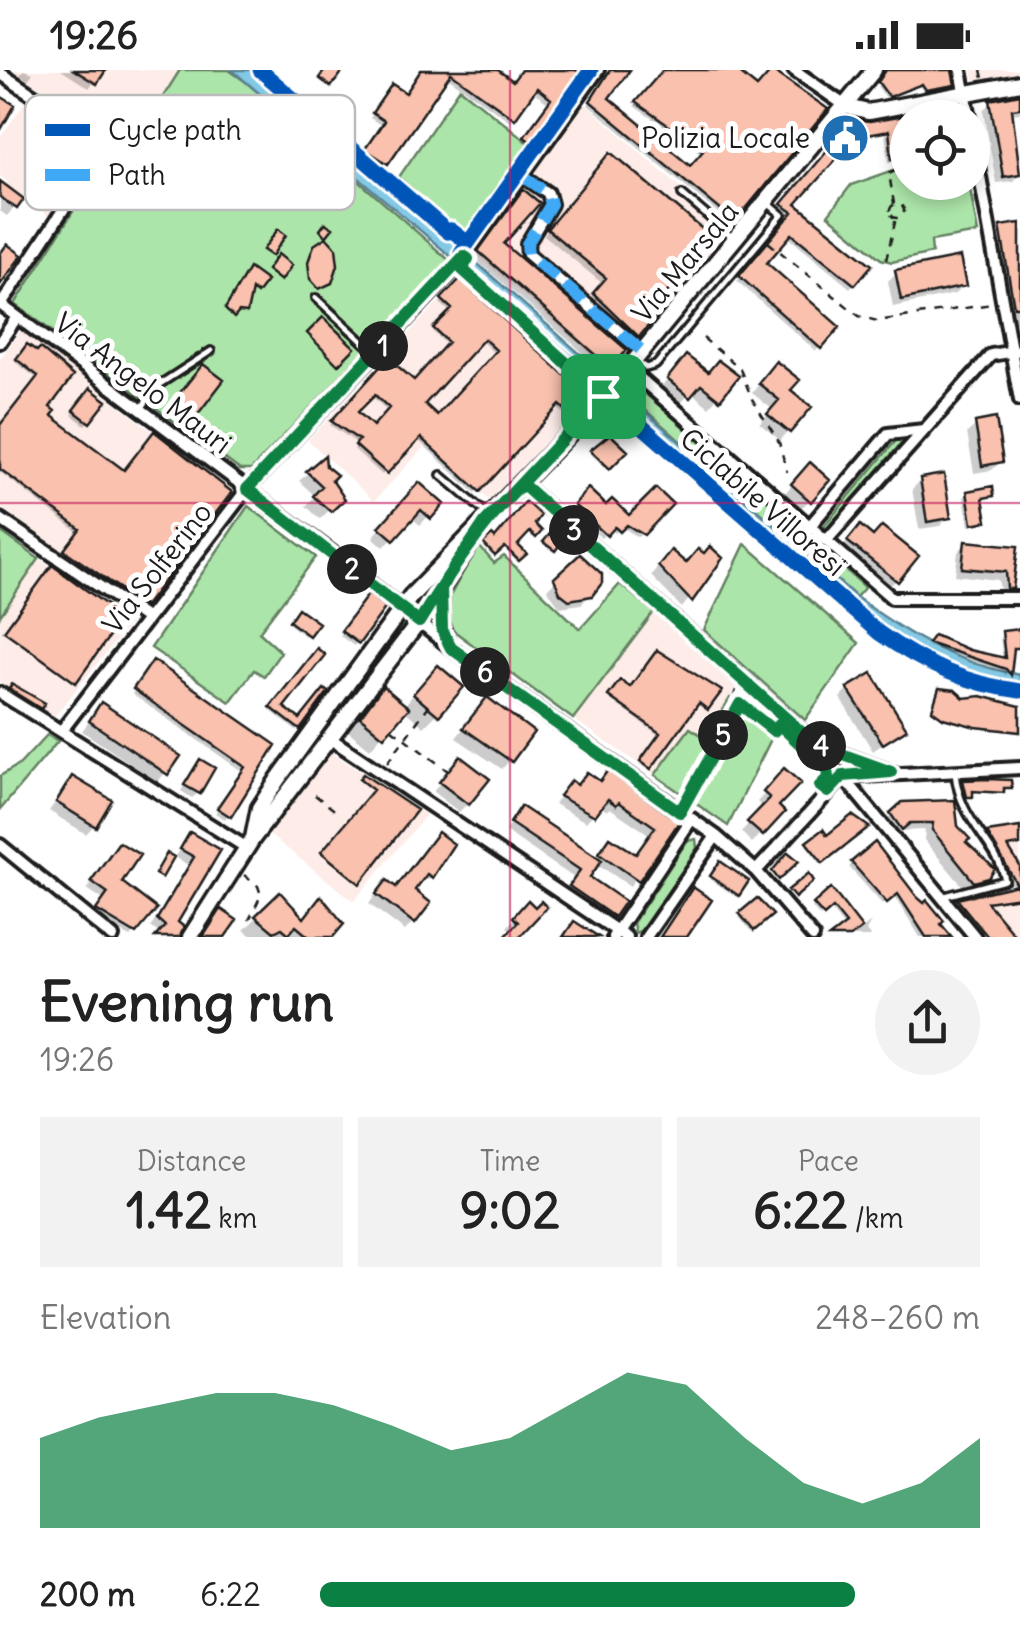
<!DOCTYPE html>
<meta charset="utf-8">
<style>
:root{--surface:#fff;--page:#f2f2f2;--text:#222;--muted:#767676;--accent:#0b8043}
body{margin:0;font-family:Delius,sans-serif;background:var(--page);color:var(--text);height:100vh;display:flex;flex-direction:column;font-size:38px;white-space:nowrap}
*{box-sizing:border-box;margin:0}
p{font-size:32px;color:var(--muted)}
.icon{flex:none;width:55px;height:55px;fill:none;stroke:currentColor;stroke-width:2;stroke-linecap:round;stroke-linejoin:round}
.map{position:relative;height:867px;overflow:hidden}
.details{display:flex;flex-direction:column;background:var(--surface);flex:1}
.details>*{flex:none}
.tools{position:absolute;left:890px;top:30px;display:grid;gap:20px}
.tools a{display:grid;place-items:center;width:100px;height:100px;border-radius:50%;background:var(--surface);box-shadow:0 5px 15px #0003;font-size:50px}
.pin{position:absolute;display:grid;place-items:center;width:85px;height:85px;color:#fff;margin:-42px;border-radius:20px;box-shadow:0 5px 15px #0006}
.km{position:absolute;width:50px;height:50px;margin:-25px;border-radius:50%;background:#222;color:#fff;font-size:28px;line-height:50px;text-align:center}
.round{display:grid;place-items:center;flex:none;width:105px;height:105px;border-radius:52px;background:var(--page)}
.headline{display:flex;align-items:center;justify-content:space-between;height:170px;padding:0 40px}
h1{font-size:55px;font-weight:800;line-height:75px}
.metrics{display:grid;grid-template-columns:repeat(3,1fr);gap:15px;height:170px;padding:10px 40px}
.metrics div{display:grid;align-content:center;border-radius:0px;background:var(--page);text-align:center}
.metrics b{font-size:50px;font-weight:800}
.metrics small{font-size:28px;font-weight:400}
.metrics p{font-size:28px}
.chart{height:280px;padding:20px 40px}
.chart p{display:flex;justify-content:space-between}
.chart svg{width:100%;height:180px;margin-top:10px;fill:var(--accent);opacity:.7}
ul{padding:0 40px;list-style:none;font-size:32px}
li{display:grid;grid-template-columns:160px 120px 1fr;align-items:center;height:75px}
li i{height:25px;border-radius:12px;background:var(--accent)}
.status{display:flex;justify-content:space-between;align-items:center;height:70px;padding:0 50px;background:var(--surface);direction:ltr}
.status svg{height:28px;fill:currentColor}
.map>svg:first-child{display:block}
.built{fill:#fdece7}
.green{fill:#ace5a9;stroke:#648062;stroke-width:2.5}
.water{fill:#83c8e4;stroke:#5a8394;stroke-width:2.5}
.shadow{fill:#0003;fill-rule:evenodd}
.building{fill:#f9c1ae;stroke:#1c1c1c;stroke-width:2.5;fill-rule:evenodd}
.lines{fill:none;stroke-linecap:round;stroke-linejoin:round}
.lane-casing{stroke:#1c1c1c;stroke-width:12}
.street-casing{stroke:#1c1c1c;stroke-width:18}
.secondary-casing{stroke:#1c1c1c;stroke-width:21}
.path{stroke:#1c1c1c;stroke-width:2.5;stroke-dasharray:8 8;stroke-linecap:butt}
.lane{stroke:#fff;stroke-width:5}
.street{stroke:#fff;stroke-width:10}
.secondary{stroke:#fff;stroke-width:14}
.quiet{stroke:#3fa9f5;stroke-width:12;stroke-dasharray:25 12;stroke-linecap:butt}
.cycleway-casing{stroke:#fff;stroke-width:21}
.cycleway{stroke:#0057b8;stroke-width:15}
.route-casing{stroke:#fff;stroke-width:20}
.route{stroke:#0b8043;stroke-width:12}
.grid{fill:none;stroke:#c2185b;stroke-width:2.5;stroke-opacity:0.55}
.labels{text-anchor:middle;stroke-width:10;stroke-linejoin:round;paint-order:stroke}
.poi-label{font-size:28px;fill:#1c1c1c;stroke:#fff;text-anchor:end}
.street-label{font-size:28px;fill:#1c1c1c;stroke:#fff}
.key{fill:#fff;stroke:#bbb;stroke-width:2.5}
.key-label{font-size:28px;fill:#1c1c1c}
</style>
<div class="status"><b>19:26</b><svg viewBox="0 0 49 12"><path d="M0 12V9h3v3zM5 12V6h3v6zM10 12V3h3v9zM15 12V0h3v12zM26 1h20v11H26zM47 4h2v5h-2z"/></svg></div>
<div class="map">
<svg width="1020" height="867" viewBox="0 0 1020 867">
<rect width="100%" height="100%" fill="#fff"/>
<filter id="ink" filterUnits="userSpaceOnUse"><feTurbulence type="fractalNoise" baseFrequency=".01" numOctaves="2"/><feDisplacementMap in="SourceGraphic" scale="20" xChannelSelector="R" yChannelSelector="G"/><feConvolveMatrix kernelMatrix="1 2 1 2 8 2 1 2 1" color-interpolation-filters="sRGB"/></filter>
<g filter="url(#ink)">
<path class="built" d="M11 0H180L133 75Z
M972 0H1020V6L975 14Z
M582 31 733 163 611 302 473 182Z
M25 32 94 75 49 146 6 116 8 112 0 106V68Z
M465 204 584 315 561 340 569 349 490 431 427 374 374 431 308 370Z
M21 260 232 423 143 538 0 437V289Z
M39 489 131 552 53 648 0 615V546Z
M654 542 736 617 706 669 689 658 655 705 573 649Z
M332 683 426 745 354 831 267 763Z
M1020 757V867H988L955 827 1017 815 985 763Z"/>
<path class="green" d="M180 0H229L246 12 450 191 251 400H240L15 234 119 68 133 74Z
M460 18 534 77 467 169 399 107Z
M907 86 908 112 969 113 978 163 931 171 932 183 892 192 881 189 828 145 851 115 900 98 899 88Z
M634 311 865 517 856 527 625 322Z
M899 367 904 370 827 459 824 456Z
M248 436 316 487 259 562 281 582 264 606 254 600 230 632 151 578Z
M0 461 39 489 0 546Z
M745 474 859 573 805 650 704 560Z
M478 475 494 493 504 486 580 559 620 514 654 542 573 649 450 558V526Z
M400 549 409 556 281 720 278 718Z
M730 628 774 663 728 756 655 705 690 658 706 668Z
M47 665 58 671 0 740V706L20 694Z
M696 769 697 778 643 860 635 863 633 853 687 771Z"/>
<path class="water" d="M232 0H254L284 23 856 527C909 566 956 594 1020 605V618L942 598 880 561 618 329Z"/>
<path class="shadow" d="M23 0 33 3 28 10 20 5Z
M61 0H103L89 18Z
M423 0H493L513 14 523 0H571L529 75 522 71 549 34 532 21 510 51 446 6 382 96 363 83 382 56 370 48 389 21 405 25Z
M612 0H627L605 29 690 99 702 84 634 36 663 3 659 0H741L737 4 757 20 825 39 730 153 588 35Z
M897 0H952V14L923 21 919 15 886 28 877 16Z
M1020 25V43L1011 44 1020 103 1013 111 996 113 984 40 992 32Z
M908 48V88L889 92 885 63 850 70 792 134 868 195 850 218 787 166 763 193 837 257 816 281 737 211 791 147 779 139 854 53Z
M606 90 645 244 651 249 632 269 590 229 603 214 544 165Z
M0 110 21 129 7 146 0 141Z
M518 128 500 175 624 280 604 301 474 188Z
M1020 155V258L1011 247 997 163Z
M896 203 963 215 955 224 893 237 888 211Z
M460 212 584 326 589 322 567 346 555 336 475 423 417 369 382 405 354 379 358 374 330 355 388 291 414 313 448 276 433 262 451 243 440 233ZM480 270 495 284 437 348 421 334ZM371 325 388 342 373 359 355 342Z
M27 277 37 284 48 346 124 404 229 423 141 537 64 483 79 463 0 402V358L38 309 15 292Z
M678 297 707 305 736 307 709 337 691 322 680 334 660 319Z
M768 303 787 320 788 361 780 370 760 354 772 339 752 323Z
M86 325 89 351 85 355 72 345Z
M976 355 1001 391 992 400 974 403 967 363Z
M610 368 624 381 606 399 590 383Z
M323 390 329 410 342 428 320 449 306 436 315 426 299 411Z
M802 404 810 430 801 438 784 424Z
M921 410 948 447 940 456 919 459 912 419Z
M588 421 606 438 629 449 669 434 638 467 622 457 615 463 610 459 601 468 572 440Z
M968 423 992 425 981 430 984 450 981 454 969 456 964 427Z
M410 424 440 434 420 455 411 447 384 477 373 467Z
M532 455 538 461 532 467 527 462 515 475 523 484 516 491 501 476 492 486 484 477 492 469 495 472Z
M852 466 896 510 888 518 841 480Z
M966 473 1015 478 1011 518 1002 527 998 510 955 505 958 482Z
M580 487 590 525 581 534 560 537 547 519Z
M720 488 682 538 651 506 662 492 685 496Z
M366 530 357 572 354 576 340 566Z
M299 542 315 554 305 566 289 554Z
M1020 561V579L1011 580 1005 607 1004 602 927 576 935 568 1003 590 1000 567Z
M316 583 280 637 300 652 325 622 296 661 270 640Z
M150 597 273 676 225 749 215 743 243 702 132 624Z
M425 611 437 644 424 657 404 640 370 679 348 661 383 620 403 637Z
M620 613 630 620 718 621 705 640 696 633 648 699 640 694 660 666 608 628Z
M849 620 904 659 873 681 840 628Z
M938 623 1020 640V663L973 658 931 642Z
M101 635 177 686 158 712 82 661Z
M478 639 510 690 502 699 456 668Z
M195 697 198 723 192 728 181 721Z
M452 697 467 734 459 742 433 722Z
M785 702 776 736 782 742 752 773 741 762 763 738 757 732Z
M72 709 94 755 86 764 49 741Z
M580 712 676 753 630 816 597 794 587 808 612 845 605 852 563 824 574 808 505 761 514 747 595 789 604 777 635 787 650 765 610 738 607 741 600 736 586 752 554 734 564 721Z
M964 712 1009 717 999 724 970 722 966 728Z
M891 745 955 757 987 806 965 819 924 770 925 760 899 761 892 767 883 753Z
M865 758 820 793 806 775 822 763 827 769Z
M1020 759V776L1006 779 1020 800 1017 827 984 831 1013 867H988L958 832 1014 819 985 768Z
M191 765 218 781 160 864 151 857 188 795 175 787Z
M451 775 430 807 411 821 413 852 405 861 369 834 378 821 395 819Z
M875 776 938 854 950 867H920L894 825 882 834 849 797Z
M113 781 134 863 130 867 92 847 104 830 87 819Z
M720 795 745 812 735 826 710 809Z
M831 822 861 860 871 852 866 861 871 867H835L845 858 830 839 820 847 812 838Z
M280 825 302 850 330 867H253L244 860Z
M757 832 770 845 751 861 739 847Z
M528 834 518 867 507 857Z"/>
<path class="building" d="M74 0H106L97 14Z
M325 0H344L331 17 319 8Z
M421 0H498L513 11 521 0H576L583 6 534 73 524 66 551 29 537 18 515 49 451 3 388 94 365 79 384 51 372 43 392 14 406 23Z
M610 0H630L609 28 690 95 703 80 635 32 663 0H744L741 4 757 17 772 0 828 39 735 152 590 31Z
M886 0H952L955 15 926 20 922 14 889 27 878 12Z
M1020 24V38L1012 39 1020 104 1003 107 990 30Z
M0 26 15 35 0 61Z
M959 36 961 48H908V86L892 89 889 61 856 67 796 134 872 195 855 215 792 164 767 193 840 257 821 279 739 206 793 142 781 134 853 50 870 52Z
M611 82 713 168 649 244 654 249 639 267 593 223 606 208 547 159Z
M0 111 24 129 17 139 0 127Z
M523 119 540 133 504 174 627 280 611 298 478 181Z
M325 153 333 158 326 167 336 178 338 195 332 213 319 219 310 209 308 192 314 175 326 167 320 160Z
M1020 153V237H1014L1000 156Z
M278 159 286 165 272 186 263 180Z
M7 174 22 185 0 215V184Z
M278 184 292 195 281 211 267 200Z
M960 187 966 216 901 230 895 200Z
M249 198 267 211 257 224 252 220 247 243 239 242 234 248 225 239Z
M460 209 584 323 589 318 593 321 572 346 560 335 480 422 421 368 387 404 355 375 359 370 331 351 388 288 414 310 448 272 433 258 452 239 441 229ZM484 269 496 280 437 345 425 334ZM375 325 389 338 373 356 358 342Z
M323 247 355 278 338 295 307 263Z
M27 274 37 281 40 278 73 306 50 337 55 341 52 346 124 400 154 361 232 422 145 536 64 480 80 459 0 399V355L38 306 16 289Z
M686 285 708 302 718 290 739 306 720 330 701 315 690 328 667 309Z
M776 291 800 310 791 320 812 337 790 363 767 344 779 330 758 313Z
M203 294 224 310 191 353 169 336Z
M90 318 107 331 90 353 73 340Z
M996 348 1003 392 982 396 975 352Z
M610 364 628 381 610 399 590 380Z
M325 385 326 396 337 405 332 410 345 429 331 442 313 426 322 416 306 401Z
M810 392 830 410 811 432 791 414Z
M944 404 951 448 927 452 920 408Z
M419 412 444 434 431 449 421 440 394 470 379 457Z
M993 416 994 426 983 428 987 451 972 454 967 421Z
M588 418 606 435 612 429 629 445 656 418 673 434 644 465 627 455 620 462 615 457 607 466 574 435Z
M526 431 541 445 535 454 542 461 536 468 530 462 518 475 527 484 519 491 505 477 495 486 483 473 492 465 495 468Z
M860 455 873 466 882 456 919 486 898 512 847 471Z
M554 459 565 468 555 481 543 472Z
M965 471 1018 476 1013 519H1007L1006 502 962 498Z
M710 476 723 488 692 532 658 496 671 480 686 493 698 479 704 483Z
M580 484 602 504V513L592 526 569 530 560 523 554 508Z
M52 495 123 547 76 613 4 561Z
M369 523 386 537 359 574 341 561Z
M298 538 319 553 309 566 289 551Z
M1020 559V578H1014L1011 605 1006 599 928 573 934 565 969 580 1005 588 1002 561Z
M317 578 325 585 284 637 300 649 324 619 328 622 300 660 270 637Z
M657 580 722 621 708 640 699 633 651 699 640 691 660 663 608 626 620 610 630 617Z
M153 590 276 675 231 747 217 738 245 697 133 619Z
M438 595 464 617 439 646 413 624Z
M872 603 907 659 883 674 847 618Z
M12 614 45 633 41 639 9 619Z
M383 616 409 638 384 667 360 647Z
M939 618 955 620 964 628 981 626 1020 636V662L976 657 943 648 932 640Z
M487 627 534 662 512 692 463 658Z
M101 632 181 686 168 705 89 651Z
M460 686 490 709 469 735 439 712Z
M200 689 215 698 200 724 184 715Z
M784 698 801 713 779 736 785 742 763 766 747 752 770 728 763 722Z
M608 700 679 752 639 811 599 783 610 767 636 784 655 757 619 732 616 735 608 729 595 746 559 726 571 710 577 715 587 702 600 711Z
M363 704 417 740 360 814 321 782 373 720 359 709Z
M72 706 112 730 96 757 56 732Z
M988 709 1011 710 1012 718H1004V723L973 721V727H967L963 710Z
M955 730 958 756 970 769 966 772 995 799 989 808 974 812 932 760 933 753H910L902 760 890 743 902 732Z
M521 736 602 790 590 807 625 831 614 847 569 816 580 800 510 753Z
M852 745 869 757 823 793 806 772 823 759 827 765Z
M1020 757V775L1008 777 1020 796V820L987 762Z
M190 762 221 780 178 852 184 857 180 867H155L165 856 157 849 194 787 180 779Z
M438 762 454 774 432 808 427 804 415 820 431 833 415 854 376 824 387 810 396 817Z
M119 772 140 785 122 812 157 839 136 864 96 840 108 823 91 811Z
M875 772 917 827 924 833 927 830 944 851 941 854 952 867H926L898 824 887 833 851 792Z
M788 782 799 791 779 810 772 801Z
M167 783 174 787 162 808 155 804Z
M720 791 749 811 739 826 710 806Z
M809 803 814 811 795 828 788 820Z
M1017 815 1020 827 987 832 1016 867H988L957 829Z
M693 817 712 830 687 867H660Z
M831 818 862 858 850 867H829L846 854 833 838 824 846 813 834Z
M280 822 304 848 321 826 344 854 333 867H309L296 856 289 864 282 858 274 862 255 846Z
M757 828 773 845 754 861 739 843Z
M528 830 535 837 541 831 547 837 519 867H504L518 852 513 847Z
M221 839 237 850 225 867H203Z
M574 851 599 867H563Z"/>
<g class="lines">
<g class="lane-casing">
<path id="lane" d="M682 124 734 169
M316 228 374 282
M637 292 646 298 656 295 782 145 769 134
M141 339 157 316 211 281
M441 405 487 444
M945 826 1005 810C997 772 959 752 955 702"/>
</g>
<g class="street-casing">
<path id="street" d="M794 0 847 37
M961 0 970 48
M0 3 106 74 1 235
M972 62 1020 330
M522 105 548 123 551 134 527 174 528 184 642 281
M0 234 334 484 451 578 716 766 756 801 813 867
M0 272 17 247
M628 298 892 528H1020
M522 414 817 675 975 867
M0 449 146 548
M809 457 888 364 924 360
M826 471 991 285 1020 280
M441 521 439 542 448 573
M0 623 247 778
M62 660 247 419 456 197 598 0
M331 669 626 867
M818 675 886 700
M0 775 113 867
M756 801 843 707 1020 698
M613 867 691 750
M646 867 716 766"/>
</g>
<g class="secondary-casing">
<path id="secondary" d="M847 37 868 42 1020 13
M253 768 259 738 278 709 411 526 572 361 635 290 874 0
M190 867 253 768 419 552 468 477"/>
</g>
<path class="path" d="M981 0 983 8
M890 141a7 7 0 1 1 14 0a7 7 0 1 1-14 0Z
M894 134 889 103 908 94
M768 172 859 246 877 251 992 234
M886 190 896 148
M703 268 740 299 752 329 779 372 787 402
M736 620 733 628 773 661 777 657
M392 659 448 701
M387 693 428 637
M315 725 337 742
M244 805 258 816 261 825 249 850"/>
<use href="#lane" class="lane"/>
<use href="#street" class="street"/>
<use href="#secondary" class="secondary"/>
<path class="quiet" d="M522 105 548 123 551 134 527 174 528 184 642 281"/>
<g class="cycleway-casing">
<path id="cycleway" d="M260 0 448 162 451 160 468 173
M591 0 461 183 469 189 462 199 879 563C923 594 966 614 1020 621
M680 743 740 633"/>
</g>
<use href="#cycleway" class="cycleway"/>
</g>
</g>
<g class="lines" filter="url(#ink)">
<g class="route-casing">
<path id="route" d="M603 326 462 199 468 189 464 186 247 419 419 552C450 502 481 455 522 414L816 675 891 702 843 706 828 722 820 716 828 708 827 699 779 654 774 661 740 634 680 742 451 578 442 560 441 517 485 452 603 326"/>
</g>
<use href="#route" class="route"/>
</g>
<path class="grid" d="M510 0V867M0 433H1020"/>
<defs>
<g id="civic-disc" transform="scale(2.5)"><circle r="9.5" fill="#1f6fb2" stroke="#fff"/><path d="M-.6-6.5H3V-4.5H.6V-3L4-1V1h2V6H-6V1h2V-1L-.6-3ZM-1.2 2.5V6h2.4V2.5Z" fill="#fff"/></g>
</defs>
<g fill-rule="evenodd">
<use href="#civic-disc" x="845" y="68"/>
</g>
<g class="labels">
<g class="poi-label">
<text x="810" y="78">Polizia Locale</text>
</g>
<g class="street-label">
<text transform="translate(685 192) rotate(-50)" y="10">Via Marsala</text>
<text transform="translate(143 313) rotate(37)" y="10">Via Angelo Mauri</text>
<text transform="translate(763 432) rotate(41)" y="10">Ciclabile Villoresi</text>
<text transform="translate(157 498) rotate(-52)" y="10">Via Solferino</text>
</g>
</g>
<rect x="25" y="25" width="330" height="115" rx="15" class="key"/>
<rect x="45" y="54" width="45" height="12" fill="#0057b8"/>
<rect x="45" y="99" width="45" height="12" fill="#3fa9f5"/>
<g class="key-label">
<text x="108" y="70">Cycle path</text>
<text x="108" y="115">Path</text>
</g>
</svg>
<div class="tools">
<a><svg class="icon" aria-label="locate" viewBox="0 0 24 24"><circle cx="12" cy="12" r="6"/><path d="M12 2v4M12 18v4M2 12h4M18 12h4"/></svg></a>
</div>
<div class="pin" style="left:603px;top:326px;background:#1e9e55"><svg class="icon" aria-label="arrive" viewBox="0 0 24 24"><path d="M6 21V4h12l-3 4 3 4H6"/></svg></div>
<b class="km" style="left:383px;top:276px">1</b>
<b class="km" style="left:352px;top:499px">2</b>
<b class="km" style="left:574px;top:460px">3</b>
<b class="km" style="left:821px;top:676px">4</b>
<b class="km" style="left:723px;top:665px">5</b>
<b class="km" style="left:485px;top:602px">6</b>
</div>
<section class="details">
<div class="headline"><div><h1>Evening run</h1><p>19:26</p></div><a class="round"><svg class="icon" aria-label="share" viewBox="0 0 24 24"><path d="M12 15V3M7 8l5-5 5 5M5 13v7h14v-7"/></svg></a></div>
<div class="metrics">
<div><p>Distance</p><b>1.42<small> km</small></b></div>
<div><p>Time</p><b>9:02</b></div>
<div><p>Pace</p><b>6:22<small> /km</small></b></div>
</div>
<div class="chart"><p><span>Elevation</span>248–260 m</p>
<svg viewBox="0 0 160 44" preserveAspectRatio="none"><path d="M0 44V22L10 17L20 14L30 11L40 11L50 14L60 19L70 25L80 22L90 14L100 6L110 9L120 22L130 33L140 38L150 33L160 22V44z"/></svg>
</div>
<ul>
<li><b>200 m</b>6:22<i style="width:81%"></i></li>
</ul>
</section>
